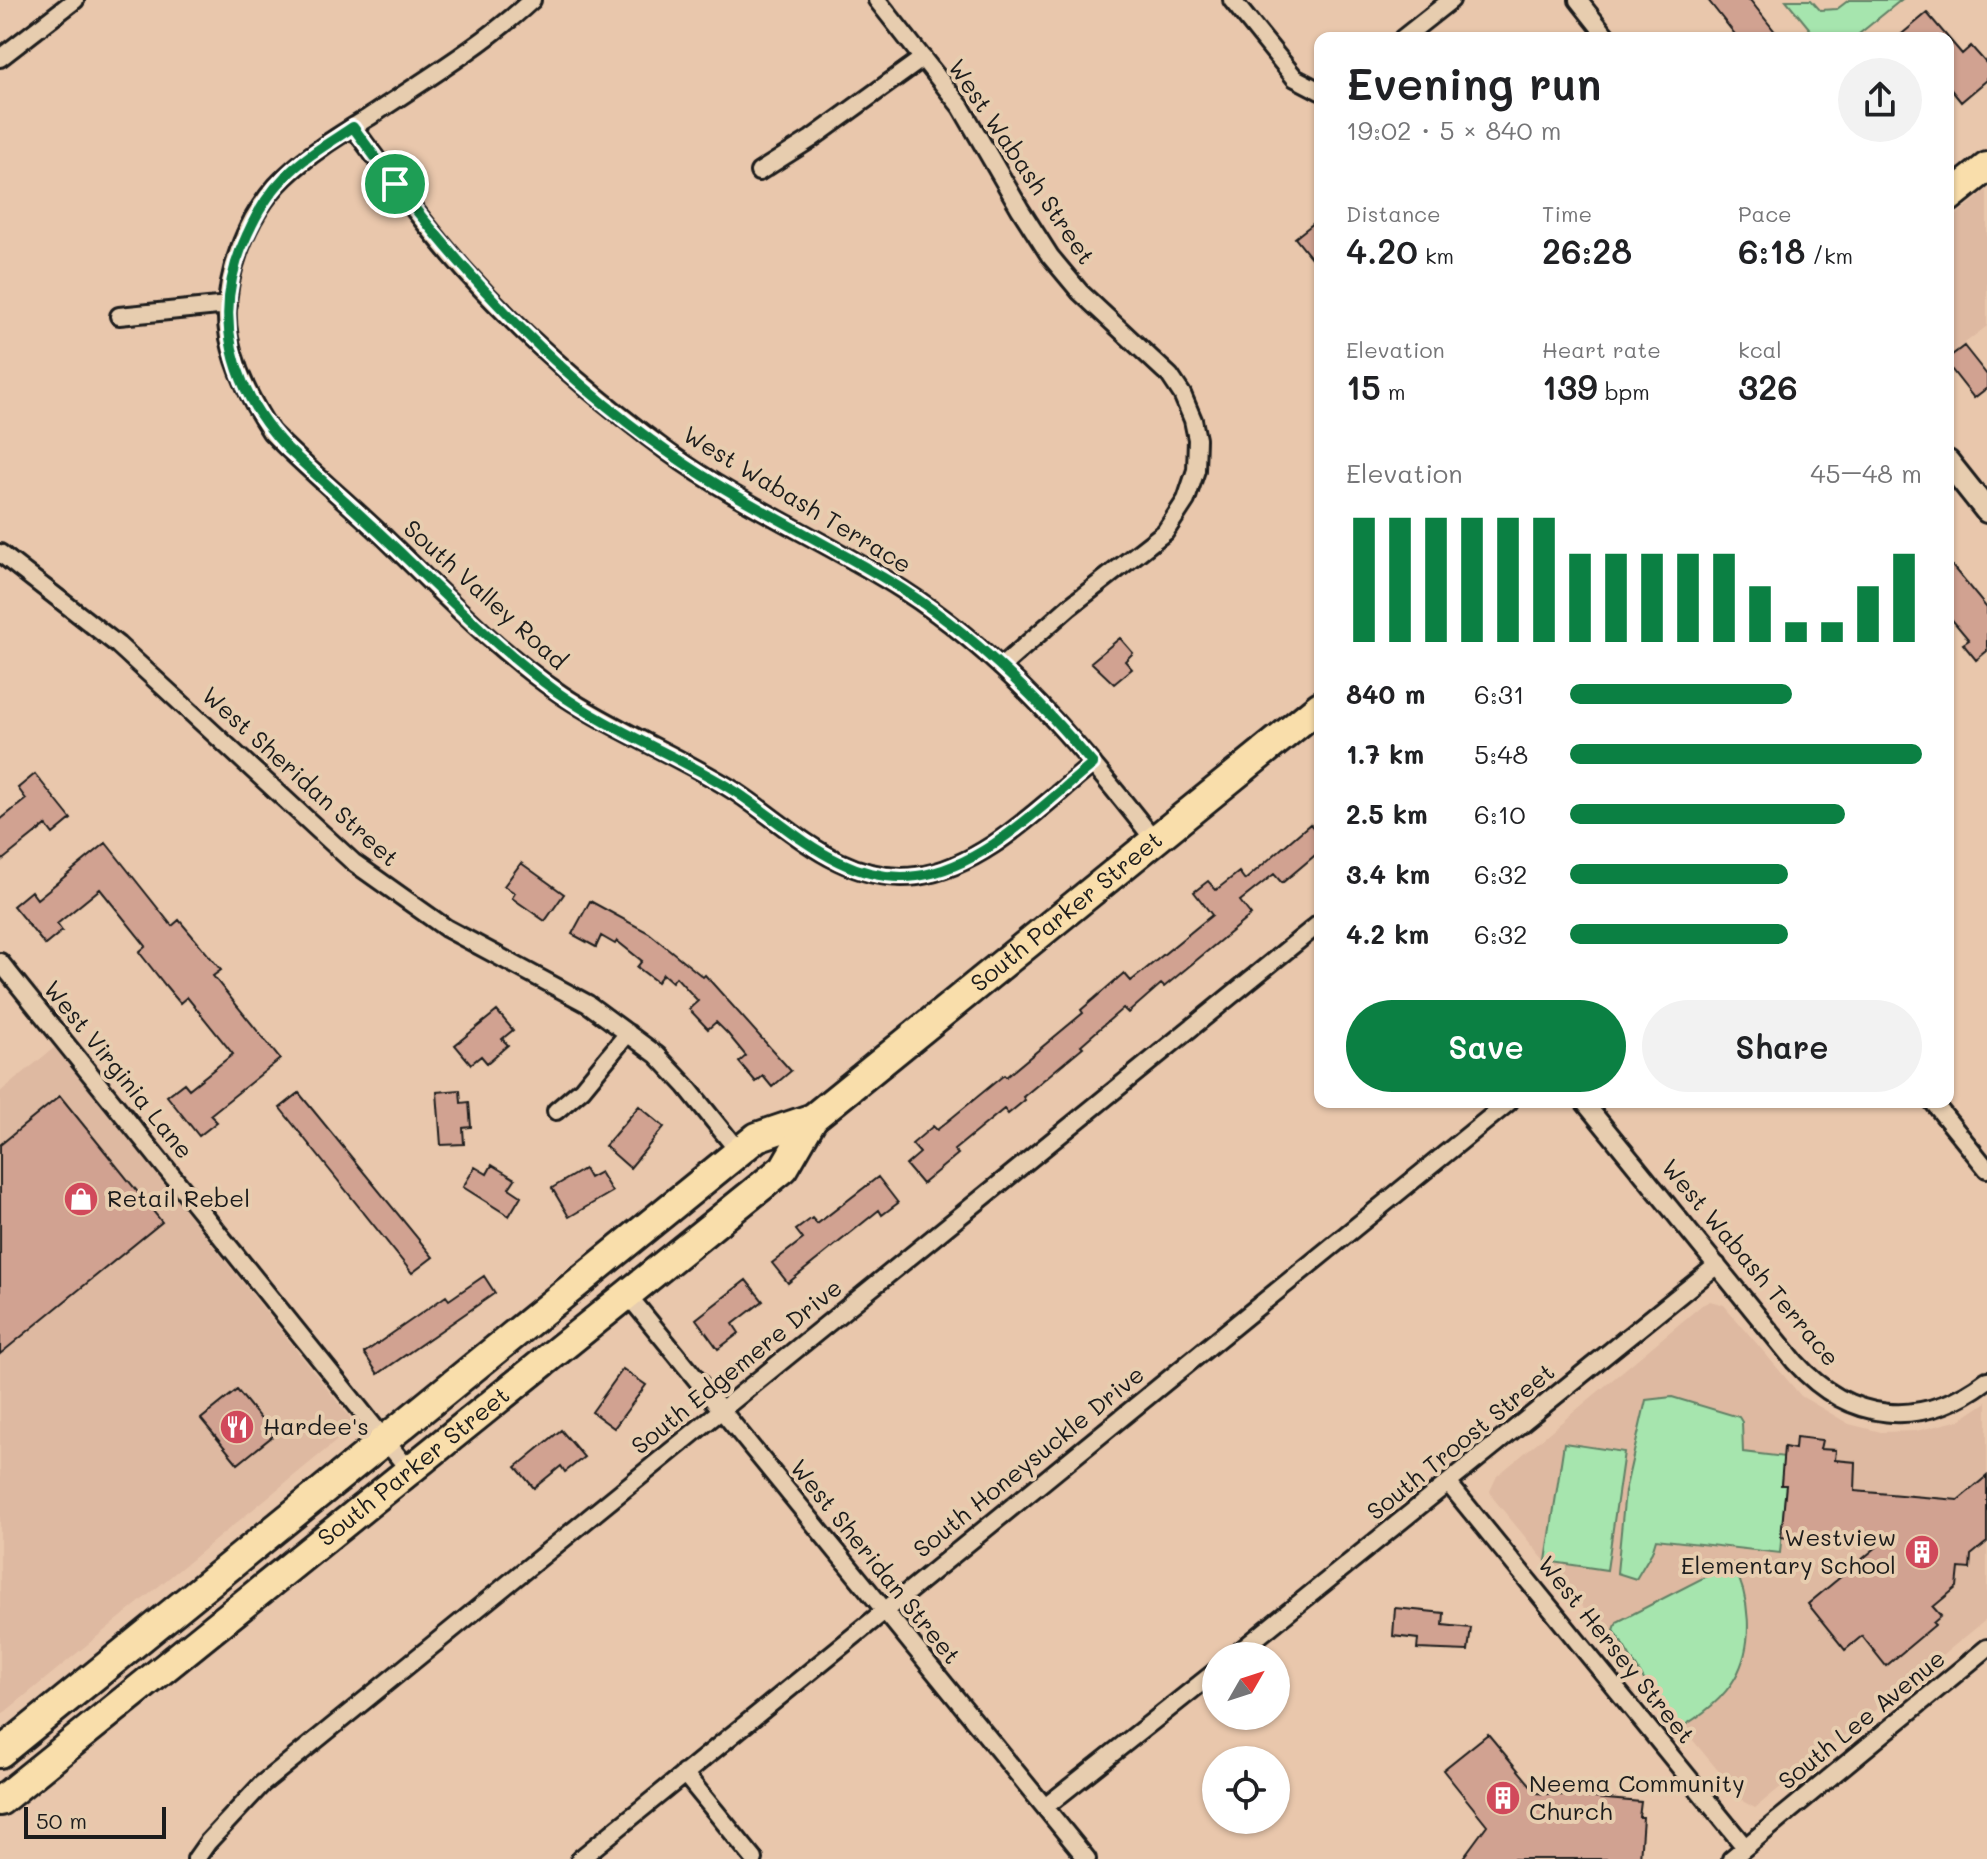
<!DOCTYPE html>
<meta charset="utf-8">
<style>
:root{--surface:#fff;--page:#f2f2f2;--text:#202124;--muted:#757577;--accent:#0b8043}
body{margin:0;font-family:Mali,sans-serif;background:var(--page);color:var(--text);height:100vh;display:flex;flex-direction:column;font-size:30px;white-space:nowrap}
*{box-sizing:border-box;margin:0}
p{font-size:26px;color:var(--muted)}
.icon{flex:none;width:44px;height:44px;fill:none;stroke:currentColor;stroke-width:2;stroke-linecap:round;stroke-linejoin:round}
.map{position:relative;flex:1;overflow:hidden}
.panel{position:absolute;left:1314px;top:32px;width:640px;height:1076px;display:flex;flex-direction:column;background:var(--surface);border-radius:16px;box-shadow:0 2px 6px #0004}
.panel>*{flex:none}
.needle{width:52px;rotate:51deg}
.tools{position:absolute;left:1202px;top:1642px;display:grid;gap:16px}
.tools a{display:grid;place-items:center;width:88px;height:88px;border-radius:50%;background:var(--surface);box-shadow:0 2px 6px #0004;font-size:40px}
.scale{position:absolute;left:24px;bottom:20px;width:142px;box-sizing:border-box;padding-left:8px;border:4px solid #1c1c1c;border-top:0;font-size:22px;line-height:28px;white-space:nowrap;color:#1c1c1c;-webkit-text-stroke:6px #e7cdaf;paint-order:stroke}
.pin{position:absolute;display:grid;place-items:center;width:68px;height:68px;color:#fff;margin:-34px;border:4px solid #fff;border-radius:50%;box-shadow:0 2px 8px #0007}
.round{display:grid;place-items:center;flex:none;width:84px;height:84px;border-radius:42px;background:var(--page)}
.head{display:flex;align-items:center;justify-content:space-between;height:136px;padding:0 32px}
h1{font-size:44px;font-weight:600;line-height:60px}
.metrics{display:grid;grid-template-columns:repeat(3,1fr);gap:12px;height:136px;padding:8px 32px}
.metrics div{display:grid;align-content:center}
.metrics b{font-size:34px;font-weight:600}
.metrics small{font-size:22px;font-weight:400}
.metrics p{font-size:22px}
.chart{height:224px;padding:16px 32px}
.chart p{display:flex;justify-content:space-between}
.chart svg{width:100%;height:144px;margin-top:8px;stroke:var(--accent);stroke-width:6}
.primary-button{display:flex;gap:16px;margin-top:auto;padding:16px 32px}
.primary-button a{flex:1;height:92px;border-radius:48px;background:var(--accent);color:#fff;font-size:32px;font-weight:600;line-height:92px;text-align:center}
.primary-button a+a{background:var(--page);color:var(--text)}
ul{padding:0 32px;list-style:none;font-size:26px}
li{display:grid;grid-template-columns:128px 96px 1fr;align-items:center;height:60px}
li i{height:20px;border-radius:10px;background:var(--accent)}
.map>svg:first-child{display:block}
.built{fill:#deb9a1}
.green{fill:#a6e5ae;stroke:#618065;stroke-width:2}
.building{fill:#d1a291;stroke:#1c1c1c;stroke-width:2}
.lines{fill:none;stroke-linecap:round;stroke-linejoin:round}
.street-casing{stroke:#1c1c1c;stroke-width:22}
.secondary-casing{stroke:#1c1c1c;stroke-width:28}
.highway-casing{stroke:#1c1c1c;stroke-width:34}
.street{stroke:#e7cdaf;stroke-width:16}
.secondary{stroke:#e7cdaf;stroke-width:22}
.highway{stroke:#f9deab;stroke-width:28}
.route-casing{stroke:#fff;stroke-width:16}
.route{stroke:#0b8043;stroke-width:10}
.labels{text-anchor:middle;stroke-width:8;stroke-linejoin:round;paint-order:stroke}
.street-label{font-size:24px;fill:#1c1c1c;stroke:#e7cdaf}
.poi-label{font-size:24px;fill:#1c1c1c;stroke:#e7cdaf;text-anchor:start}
</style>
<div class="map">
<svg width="1987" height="1859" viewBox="0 0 1987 1859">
<rect width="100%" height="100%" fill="#e9c7ac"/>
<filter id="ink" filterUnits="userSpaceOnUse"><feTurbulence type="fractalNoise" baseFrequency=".0125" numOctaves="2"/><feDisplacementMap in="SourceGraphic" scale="16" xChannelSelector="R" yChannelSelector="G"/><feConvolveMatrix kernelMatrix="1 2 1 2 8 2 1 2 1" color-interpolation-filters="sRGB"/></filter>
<g filter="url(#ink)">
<path class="built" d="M1987 190V326L1948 356V222Z
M55 1047 356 1425 0 1716V1092Z
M1710 1301 1724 1305 1801 1396 1849 1424 1881 1432 1916 1431 1960 1420 1987 1402V1619L1755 1808 1744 1802 1493 1498 1490 1491 1497 1476 1702 1305Z"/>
<path class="green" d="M1786 0H1811L1820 10 1837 9 1849 0H1901L1854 38H1817Z
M1672 1397 1739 1417 1742 1422 1743 1452 1785 1457 1781 1484 1786 1485 1780 1553 1656 1539 1652 1552 1636 1579 1617 1573 1625 1491 1646 1400Z
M1564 1443 1624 1452 1607 1570 1546 1561Z
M1732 1563C1750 1596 1755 1643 1735 1678 1722 1701 1698 1718 1675 1731L1614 1630 1617 1622Z"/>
<path class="building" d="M1708 0H1750L1780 38H1738Z
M1927 13 1962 54 1971 46 1987 64V80L1961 102 1948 86V38H1897Z
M1320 218V269L1295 238Z
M1964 346 1987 375V388L1974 398 1948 365V358Z
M1948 561 1987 608V651L1976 660 1963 644 1969 640 1948 615Z
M1120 638 1133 653 1125 661 1132 669 1114 684 1091 662Z
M35 774 71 819 53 834 46 825 0 862V820L26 799 18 788Z
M1310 824 1320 835V851L1282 883 1274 874 1240 901 1251 915 1164 987 1161 984 1128 1013 1123 1008 1081 1045 1083 1047 1023 1097 1025 1100 1008 1114 1004 1109 954 1150 958 1154 922 1184 906 1165 920 1153 912 1144 933 1126 937 1130 1004 1075 1006 1077 1083 1013 1081 1010 1124 973 1131 981 1212 915 1194 892 1208 881 1216 890 1239 872 1245 880Z
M106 843 172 926 179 920 221 970 213 976 280 1059 210 1115 217 1122 199 1136 167 1096 184 1083 189 1089 233 1054 187 997 180 1003 165 985 139 952 146 946 100 889 57 924 62 931 45 945 13 906 31 891 37 899Z
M521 863 564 894 545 921 512 898 515 893 504 886Z
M590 901 649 933 703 977 705 975 791 1071 772 1087 763 1076 756 1082 739 1062 746 1056 728 1034 716 1022 708 1029 689 1009 698 1001 676 977 672 982 663 974 657 982 637 967 642 961 617 941 615 944 601 936 596 947 572 934Z
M497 1011 513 1030 502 1039 508 1045 487 1063 481 1056 471 1064 455 1045Z
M460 1090 461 1103 469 1102 471 1127 463 1128 464 1144 441 1145 437 1092Z
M299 1093 433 1257 412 1273 280 1108Z
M60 1096 162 1222 0 1354V1145Z
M639 1106 664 1127 630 1168 605 1146Z
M492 1165 515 1179 509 1188 521 1196 509 1216 463 1187 475 1167 487 1174Z
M584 1169 589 1178 600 1172 612 1192 569 1217 552 1188Z
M878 1177 898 1203 882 1215 879 1210 788 1283 772 1263 803 1239 796 1230 812 1218 817 1224Z
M484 1276 495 1293 378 1374 364 1353 446 1296 449 1300Z
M746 1280 763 1301 733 1324 739 1333 718 1349 696 1319Z
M623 1369 646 1385 614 1428 592 1412Z
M237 1390 274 1435 238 1464 201 1419Z
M561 1430 584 1457 565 1472 561 1466 534 1488 516 1467Z
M1796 1437 1822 1440 1820 1449 1836 1450 1835 1460 1856 1462 1855 1491 1958 1500 1987 1476V1542L1971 1555 1970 1569 1959 1568 1957 1587 1933 1607 1941 1616 1933 1623 1935 1625 1886 1666 1862 1636 1845 1650 1808 1604 1878 1546 1781 1537 1786 1485H1781L1784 1447 1795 1449Z
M1395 1608 1444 1613 1443 1625 1471 1628 1468 1651 1417 1649 1418 1639 1393 1636Z
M1488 1734 1537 1793 1641 1802 1639 1817H1643L1640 1859H1462L1487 1825 1443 1770Z"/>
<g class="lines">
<g class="street-casing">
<path id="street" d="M532 0C483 45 425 80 369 117 340 135 310 153 285 177 246 214 219 284 229 338 236 373 252 403 271 432 306 468 345 500 382 535 439 590 495 650 562 695 617 732 680 756 736 792 792 829 843 885 917 876 984 867 1042 805 1093 764
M877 0 961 107 1020 209 1050 256 1080 292 1170 376 1182 394 1193 420 1197 439 1196 470 1186 500 1165 532 1069 607 1001 667
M1232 0 1295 78 1320 91
M1578 0 1608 38
M1403 38 1451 0
M0 58 75 0
M353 127C389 176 424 225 465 271 525 338 595 398 668 452 742 506 827 541 903 590 1004 655 1082 747 1155 841
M759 172 811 139 923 58
M119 316 228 305
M0 553 118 645 353 862 446 928 588 1004 657 1055 686 1086 739 1152
M0 962 409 1470
M1584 1102 1795 1362C1850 1423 1921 1430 1987 1380
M1933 1102 1987 1169
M556 1111 582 1089 628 1033
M627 1294 1087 1859
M1449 1484 1745 1847
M1234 1656 1717 1265
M684 1773 754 1859
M1045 1807 1216 1671
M196 1859 208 1842 262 1784 1320 923
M580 1859 1509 1102
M1731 1859 1987 1648"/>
</g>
<g class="secondary-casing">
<path id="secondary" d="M1948 462 1987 511"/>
</g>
<g class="highway-casing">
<g id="highway">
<path d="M1948 198 1987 167"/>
<path id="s1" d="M0 1753 757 1137 813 1118 1320 706"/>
<path id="s2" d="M0 1801 784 1168 813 1118"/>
</g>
</g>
<use href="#street" class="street"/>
<use href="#secondary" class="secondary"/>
<use href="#highway" class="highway"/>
</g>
</g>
<g class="lines" filter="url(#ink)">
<g class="route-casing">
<path id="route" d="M353 127C445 254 542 365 672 455 745 506 827 542 902 589 975 636 1038 698 1093 764 1042 805 984 867 917 876 843 885 792 829 736 792 678 755 613 732 557 692 503 653 456 606 408 560 369 522 328 486 288 449 230 389 210 312 247 235 256 215 268 194 284 178 304 157 329 143 353 127Z"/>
</g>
<use href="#route" class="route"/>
</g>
<defs>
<g id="shop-disc" transform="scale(1.8)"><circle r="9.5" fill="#d1495b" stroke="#e7cdaf"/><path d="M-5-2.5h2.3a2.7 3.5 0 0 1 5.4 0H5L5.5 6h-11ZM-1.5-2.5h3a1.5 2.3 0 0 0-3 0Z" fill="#fff"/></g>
<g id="restaurant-disc" transform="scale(1.8)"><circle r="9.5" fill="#d1495b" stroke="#e7cdaf"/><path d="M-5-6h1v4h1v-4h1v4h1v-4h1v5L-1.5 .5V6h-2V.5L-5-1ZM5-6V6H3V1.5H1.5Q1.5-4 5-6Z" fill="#fff"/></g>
<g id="building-disc" transform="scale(1.8)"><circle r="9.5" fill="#d1495b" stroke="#e7cdaf"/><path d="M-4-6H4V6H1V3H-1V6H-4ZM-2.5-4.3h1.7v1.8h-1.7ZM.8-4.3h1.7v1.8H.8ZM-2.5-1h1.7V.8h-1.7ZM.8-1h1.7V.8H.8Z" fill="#fff"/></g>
</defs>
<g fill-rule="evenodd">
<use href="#shop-disc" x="81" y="1199"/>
<use href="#restaurant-disc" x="237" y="1427"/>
<use href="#building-disc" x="1922" y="1552"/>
<use href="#building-disc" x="1503" y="1798"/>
</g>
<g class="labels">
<g class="street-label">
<text transform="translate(1021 162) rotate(56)" y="8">West Wabash Street</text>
<text transform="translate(797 500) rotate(31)" y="8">West Wabash Terrace</text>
<text transform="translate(485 595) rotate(42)" y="8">South Valley Road</text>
<text transform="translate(300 777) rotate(42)" y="8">West Sheridan Street</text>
<text dy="8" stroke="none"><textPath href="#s1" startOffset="1362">South Parker Street</textPath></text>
<text transform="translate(118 1070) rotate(51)" y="8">West Virginia Lane</text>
<text transform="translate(1750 1263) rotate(50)" y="8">West Wabash Terrace</text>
<text transform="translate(737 1367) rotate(-39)" y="8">South Edgemere Drive</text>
<text transform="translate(1461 1442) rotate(-39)" y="8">South Troost Street</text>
<text transform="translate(1029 1462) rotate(-39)" y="8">South Honeysuckle Drive</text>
<text dy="8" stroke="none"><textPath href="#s2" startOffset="532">South Parker Street</textPath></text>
<text transform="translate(875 1562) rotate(51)" y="8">West Sheridan Street</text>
<text transform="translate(1616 1650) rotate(51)" y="8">West Hersey Street</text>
<text transform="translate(1862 1720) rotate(-39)" y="8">South Lee Avenue</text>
</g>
<g class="poi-label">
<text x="107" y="1207">Retail Rebel</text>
<text x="263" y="1435">Hardee's</text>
<text x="1896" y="1546" text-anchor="end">Westview<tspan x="1896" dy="28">Elementary School</tspan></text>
<text x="1529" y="1792">Neema Community<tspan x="1529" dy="28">Church</tspan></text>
</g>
</g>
</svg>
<div class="tools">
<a><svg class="needle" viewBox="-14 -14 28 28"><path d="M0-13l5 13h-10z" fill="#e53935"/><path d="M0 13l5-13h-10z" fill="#757577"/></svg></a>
<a><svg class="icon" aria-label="locate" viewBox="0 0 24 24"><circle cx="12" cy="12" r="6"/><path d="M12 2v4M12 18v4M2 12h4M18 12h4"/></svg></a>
</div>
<div class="scale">50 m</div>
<div class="pin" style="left:395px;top:184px;background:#1e9e55"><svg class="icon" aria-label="arrive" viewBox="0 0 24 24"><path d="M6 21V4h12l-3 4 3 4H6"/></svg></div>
<section class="panel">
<div class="head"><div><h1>Evening run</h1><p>19:02 · 5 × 840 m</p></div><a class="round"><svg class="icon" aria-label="share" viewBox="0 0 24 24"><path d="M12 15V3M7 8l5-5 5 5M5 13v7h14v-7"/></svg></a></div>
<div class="metrics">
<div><p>Distance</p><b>4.20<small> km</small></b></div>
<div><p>Time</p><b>26:28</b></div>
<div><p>Pace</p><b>6:18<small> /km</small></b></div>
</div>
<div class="metrics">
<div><p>Elevation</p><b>15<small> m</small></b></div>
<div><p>Heart rate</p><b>139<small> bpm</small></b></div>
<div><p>kcal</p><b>326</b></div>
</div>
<div class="chart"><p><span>Elevation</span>45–48 m</p>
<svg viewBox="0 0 160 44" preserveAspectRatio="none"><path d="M5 44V6M15 44V6M25 44V6M35 44V6M45 44V6M55 44V6M65 44V17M75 44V17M85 44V17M95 44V17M105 44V17M115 44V27M125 44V38M135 44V38M145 44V27M155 44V17"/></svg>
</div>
<ul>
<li><b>840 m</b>6:31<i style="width:63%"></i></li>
<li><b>1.7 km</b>5:48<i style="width:100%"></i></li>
<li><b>2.5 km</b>6:10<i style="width:78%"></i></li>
<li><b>3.4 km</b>6:32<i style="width:62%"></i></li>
<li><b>4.2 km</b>6:32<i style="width:62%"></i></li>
</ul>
<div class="primary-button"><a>Save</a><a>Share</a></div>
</section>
</div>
